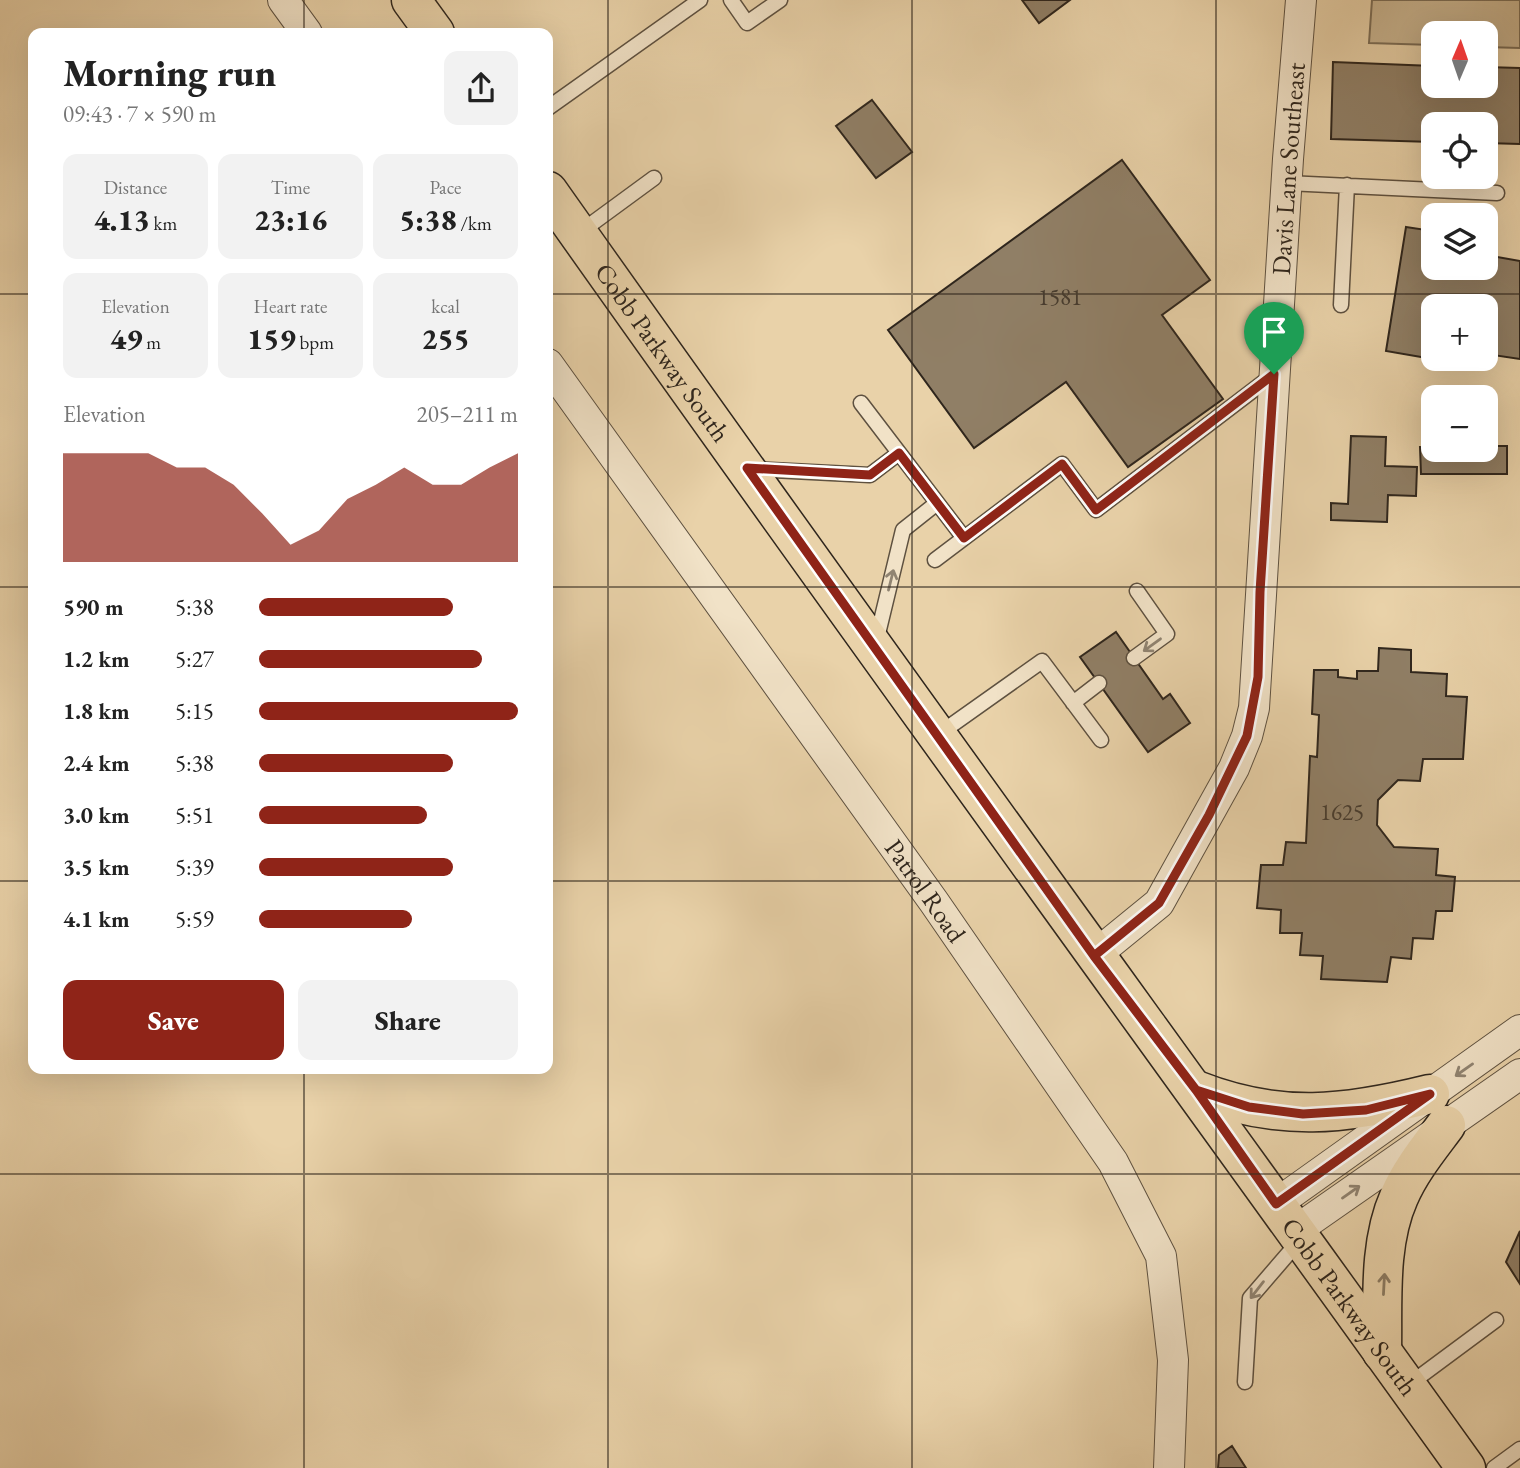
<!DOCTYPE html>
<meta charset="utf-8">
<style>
:root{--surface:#fff;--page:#f2f2f2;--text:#222;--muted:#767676;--accent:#8f2418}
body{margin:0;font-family:"EB Garamond",serif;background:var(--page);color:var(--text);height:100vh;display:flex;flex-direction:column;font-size:26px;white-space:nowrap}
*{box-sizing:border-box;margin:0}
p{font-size:23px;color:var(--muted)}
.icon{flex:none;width:38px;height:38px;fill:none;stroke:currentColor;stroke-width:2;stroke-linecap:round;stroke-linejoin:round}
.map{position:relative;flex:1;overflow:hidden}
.panel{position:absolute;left:28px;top:28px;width:525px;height:1046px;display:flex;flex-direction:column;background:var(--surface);border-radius:14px;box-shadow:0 7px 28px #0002}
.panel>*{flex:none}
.needle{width:46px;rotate:2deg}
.tools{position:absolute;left:1421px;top:21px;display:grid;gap:14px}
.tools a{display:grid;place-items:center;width:77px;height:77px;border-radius:14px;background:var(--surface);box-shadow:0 7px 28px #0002;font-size:35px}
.pin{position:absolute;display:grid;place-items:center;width:60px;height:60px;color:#fff;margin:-72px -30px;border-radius:50% 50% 50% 0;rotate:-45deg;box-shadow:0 0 7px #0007}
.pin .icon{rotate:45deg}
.round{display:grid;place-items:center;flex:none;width:74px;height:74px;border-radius:14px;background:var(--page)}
.overview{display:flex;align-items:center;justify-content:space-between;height:119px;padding:0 35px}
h1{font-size:38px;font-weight:800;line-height:52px}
.figures{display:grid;grid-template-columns:repeat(3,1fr);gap:10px;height:119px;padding:7px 35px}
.figures div{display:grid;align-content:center;border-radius:14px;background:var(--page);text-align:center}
.figures b{font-size:30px;font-weight:800}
.figures small{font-size:19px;font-weight:400}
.figures p{font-size:19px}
.chart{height:196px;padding:14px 35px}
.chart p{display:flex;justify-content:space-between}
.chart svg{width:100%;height:126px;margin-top:7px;fill:var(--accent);opacity:.7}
.cta{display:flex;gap:14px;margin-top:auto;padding:14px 35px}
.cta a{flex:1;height:80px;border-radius:14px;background:var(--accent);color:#fff;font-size:28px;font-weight:800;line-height:80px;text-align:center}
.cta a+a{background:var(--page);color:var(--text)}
ul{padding:0 35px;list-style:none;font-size:23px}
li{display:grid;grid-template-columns:112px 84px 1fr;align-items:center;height:52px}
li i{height:18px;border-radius:9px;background:var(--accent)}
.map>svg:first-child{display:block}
.green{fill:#c9b591;stroke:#7c6e57;stroke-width:2}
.building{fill:#907f66;stroke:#2f261d;stroke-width:2}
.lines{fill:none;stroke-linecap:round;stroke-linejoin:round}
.lane-casing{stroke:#5e5140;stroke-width:17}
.street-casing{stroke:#5e5140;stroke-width:32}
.primary-casing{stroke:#2f261d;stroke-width:41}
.lane{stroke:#f1e2c7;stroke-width:14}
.street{stroke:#f1e2c7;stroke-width:30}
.primary{stroke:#e9d2a9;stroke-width:38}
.oneway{stroke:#908472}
.oneway2{stroke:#8c7c63}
.route-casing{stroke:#fff;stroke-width:14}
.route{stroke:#8f2418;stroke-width:9}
.grid{fill:none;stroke:#2f261d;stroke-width:2;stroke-opacity:0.55}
.labels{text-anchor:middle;stroke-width:5;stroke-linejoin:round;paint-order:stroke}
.number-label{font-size:23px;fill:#473c2f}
.street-label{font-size:26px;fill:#2f261d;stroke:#f1e2c7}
</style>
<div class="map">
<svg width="1520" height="1468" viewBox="0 0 1520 1468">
<rect width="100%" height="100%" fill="#e9d2a9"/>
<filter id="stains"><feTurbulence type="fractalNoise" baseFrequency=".00286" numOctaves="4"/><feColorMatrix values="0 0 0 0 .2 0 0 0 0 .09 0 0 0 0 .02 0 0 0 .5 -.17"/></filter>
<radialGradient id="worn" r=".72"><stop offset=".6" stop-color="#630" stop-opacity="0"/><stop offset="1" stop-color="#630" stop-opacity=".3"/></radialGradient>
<path class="green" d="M1372 0H1520V48L1486 47V33H1433V45L1369 43Z"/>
<path class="building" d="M1022 0H1070L1039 23Z
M1333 62 1433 66V86H1486V67L1520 68V144L1486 143V124H1433V142L1331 139Z
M872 100 912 152 876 178 836 126Z
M1122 160 1210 280 1162 315 1223 399 1128 467 1066 382 974 448 888 330Z
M1406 227 1433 231V268H1486V255L1520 261V359L1486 354V306H1433V359H1463L1462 364 1386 351Z
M1351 436 1386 437 1385 466 1417 467 1416 496 1388 495 1387 522 1331 520V503L1348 504Z
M1486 446H1507V474H1421L1420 447 1486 450Z
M1116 632 1163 699 1170 694 1190 723 1148 752 1080 657Z
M1379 648 1411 650V672L1447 674 1446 696 1467 697 1463 759H1423L1420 781 1398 780 1378 800 1377 825 1394 847 1438 849 1436 875 1455 877 1452 911H1436L1433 939 1413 938 1411 959 1391 957 1387 982 1321 979 1323 956 1300 955 1302 933H1280L1281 910 1257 908 1261 865H1283L1286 842 1306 843 1310 756 1317 757 1319 715 1312 714 1314 670H1338V677L1357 679V671H1378Z
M1520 1231V1284L1506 1262Z
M1232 1446 1246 1468H1218L1219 1455Z"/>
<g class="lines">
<g class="lane-casing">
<path id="lane" d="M731 0 747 23 780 0
M548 108 700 0
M1287 183 1497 193
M579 233 654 178
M1341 305 1347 185
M861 403 964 538
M751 469 870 475 899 453
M935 560 1062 464 1096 510 1273 375
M876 642 903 530 937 503
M1134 658 1167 634 1137 591
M1073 703 1099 683
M939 734 1042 661 1101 740
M1245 1382 1250 1298 1300 1240
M1407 1386 1496 1320
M1494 1468 1520 1449"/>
</g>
<g class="street-casing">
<g id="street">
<path d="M283 0 307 33"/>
<path id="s1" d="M548 364 934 902 1113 1162 1161 1256 1173 1360 1169 1468"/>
<path id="s2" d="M1094 956 1159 903 1234 768 1247 736 1254 708 1288 159 1301 0"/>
<path d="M1276 1204 1520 1030"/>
<path d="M1295 1231 1520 1074"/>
</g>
</g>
<g class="primary-casing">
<g id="primary">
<path d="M411 0 435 33"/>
<path id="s3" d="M548 191C850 619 1160 1042 1466 1468"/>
<path d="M1196 1090C1280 1123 1345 1115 1430 1094"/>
<path d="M1382 1352C1383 1302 1378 1244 1399 1197 1410 1171 1429 1148 1446 1125"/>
</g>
</g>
<use href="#lane" class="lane"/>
<use href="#street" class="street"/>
<use href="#primary" class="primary"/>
</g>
<defs><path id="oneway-shaft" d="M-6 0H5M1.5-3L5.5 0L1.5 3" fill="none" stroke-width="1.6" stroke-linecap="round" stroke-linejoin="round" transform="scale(1.75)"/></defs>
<g class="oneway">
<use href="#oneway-shaft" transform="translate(891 580) rotate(-76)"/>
<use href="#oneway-shaft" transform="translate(1152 645) rotate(144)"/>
<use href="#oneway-shaft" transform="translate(1464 1070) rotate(145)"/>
<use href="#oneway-shaft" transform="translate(1351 1192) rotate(-35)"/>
<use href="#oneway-shaft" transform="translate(1257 1290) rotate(128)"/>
</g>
<use class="oneway2" href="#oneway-shaft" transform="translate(1384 1284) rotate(-87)"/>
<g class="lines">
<g class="route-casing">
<path id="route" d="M1274 374 1096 510 1062 464 964 538 899 453 870 475 747 468 1094 956 1196 1090 1276 1204 1430 1094 1366 1110 1303 1114 1249 1107 1196 1090 1094 956 1159 903 1209 815 1247 736 1258 677 1260 592 1274 374"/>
</g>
<use href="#route" class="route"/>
</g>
<path class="grid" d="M304 0V33M608 0V1468M912 0V1468M1216 0V1468M0 294H33M548 294H1520M0 587H33M548 587H1520M0 881H33M548 881H1520M304 1069V1468M0 1174H1520"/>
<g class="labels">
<g class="number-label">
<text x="1060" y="305">1581</text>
<text x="1342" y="820">1625</text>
</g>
<g class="street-label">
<text dy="9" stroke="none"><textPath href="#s2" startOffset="842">Davis Lane Southeast</textPath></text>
<text dy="9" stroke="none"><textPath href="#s3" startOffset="198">Cobb Parkway South</textPath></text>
<text dy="9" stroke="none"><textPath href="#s1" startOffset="648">Patrol Road</textPath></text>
<text dy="9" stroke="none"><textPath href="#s3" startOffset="1374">Cobb Parkway South</textPath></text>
</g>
</g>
<rect width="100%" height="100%" filter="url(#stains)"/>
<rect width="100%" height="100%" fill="url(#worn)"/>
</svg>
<div class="tools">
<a><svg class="needle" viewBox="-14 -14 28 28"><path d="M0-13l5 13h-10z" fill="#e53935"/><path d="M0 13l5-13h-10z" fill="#767676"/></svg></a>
<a><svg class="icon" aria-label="locate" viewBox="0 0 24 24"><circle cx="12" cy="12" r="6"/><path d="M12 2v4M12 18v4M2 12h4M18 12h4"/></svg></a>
<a><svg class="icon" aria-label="layers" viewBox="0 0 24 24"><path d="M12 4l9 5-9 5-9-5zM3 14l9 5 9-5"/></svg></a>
<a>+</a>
<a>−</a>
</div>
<div class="pin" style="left:1274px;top:374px;background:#1e9e55"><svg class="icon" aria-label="arrive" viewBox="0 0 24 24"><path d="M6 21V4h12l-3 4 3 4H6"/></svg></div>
<section class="panel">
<div class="overview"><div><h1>Morning run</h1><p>09:43 · 7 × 590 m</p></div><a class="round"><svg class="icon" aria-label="share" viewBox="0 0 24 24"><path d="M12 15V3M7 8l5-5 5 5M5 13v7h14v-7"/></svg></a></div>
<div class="figures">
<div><p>Distance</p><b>4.13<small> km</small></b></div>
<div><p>Time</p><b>23:16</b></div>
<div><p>Pace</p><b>5:38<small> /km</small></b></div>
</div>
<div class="figures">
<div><p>Elevation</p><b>49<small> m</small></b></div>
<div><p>Heart rate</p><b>159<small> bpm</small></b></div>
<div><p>kcal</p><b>255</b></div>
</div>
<div class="chart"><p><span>Elevation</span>205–211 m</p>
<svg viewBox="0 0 160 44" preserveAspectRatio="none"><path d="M0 44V6L10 6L20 6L30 6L40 11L50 11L60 17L70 27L80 38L90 33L100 22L110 17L120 11L130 17L140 17L150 11L160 6V44z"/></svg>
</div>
<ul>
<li><b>590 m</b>5:38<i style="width:75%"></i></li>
<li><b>1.2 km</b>5:27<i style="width:86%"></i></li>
<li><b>1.8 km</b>5:15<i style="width:100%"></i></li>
<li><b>2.4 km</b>5:38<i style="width:75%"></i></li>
<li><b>3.0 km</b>5:51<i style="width:65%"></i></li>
<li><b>3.5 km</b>5:39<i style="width:75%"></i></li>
<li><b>4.1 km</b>5:59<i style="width:59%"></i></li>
</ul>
<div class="cta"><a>Save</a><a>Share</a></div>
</section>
</div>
